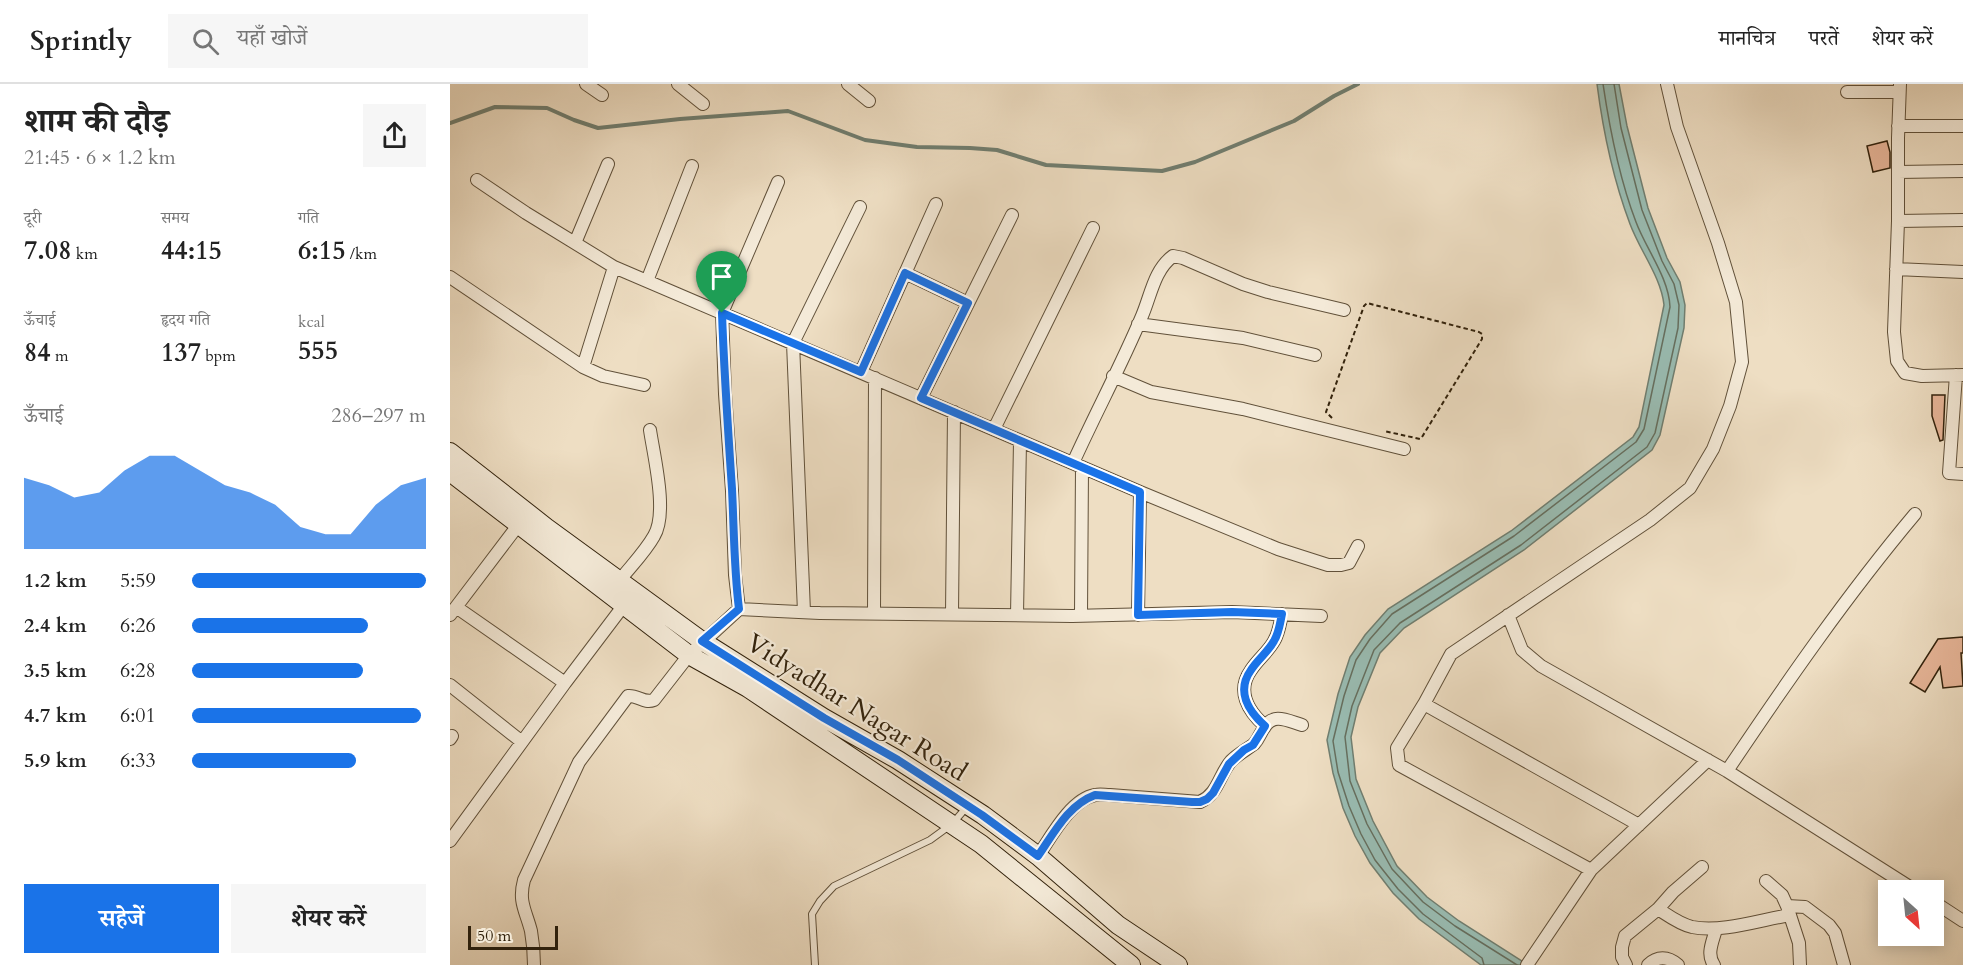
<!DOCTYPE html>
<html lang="hi">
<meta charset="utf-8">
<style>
:root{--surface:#fff;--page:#f6f6f6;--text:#222;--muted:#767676;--line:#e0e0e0;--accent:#1a73e8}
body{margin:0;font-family:Cardo,"Noto Serif Devanagari",serif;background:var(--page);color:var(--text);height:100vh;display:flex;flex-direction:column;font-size:22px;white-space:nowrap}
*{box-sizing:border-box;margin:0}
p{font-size:20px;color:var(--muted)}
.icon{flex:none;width:33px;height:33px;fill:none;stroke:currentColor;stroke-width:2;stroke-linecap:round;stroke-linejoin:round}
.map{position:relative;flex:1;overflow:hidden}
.details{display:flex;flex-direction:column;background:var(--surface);width:450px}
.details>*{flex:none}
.needle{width:39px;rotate:153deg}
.buttons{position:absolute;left:1428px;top:796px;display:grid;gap:12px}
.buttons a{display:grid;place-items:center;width:66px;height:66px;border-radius:0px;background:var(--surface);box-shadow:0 3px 15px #0003;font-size:30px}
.scale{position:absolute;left:18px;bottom:15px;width:90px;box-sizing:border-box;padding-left:6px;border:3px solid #32220c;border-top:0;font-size:16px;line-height:21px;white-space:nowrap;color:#32220c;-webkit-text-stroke:4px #f4ead8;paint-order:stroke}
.pin{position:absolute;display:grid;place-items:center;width:51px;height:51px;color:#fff;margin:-62px -26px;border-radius:50% 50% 50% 0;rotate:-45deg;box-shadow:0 0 6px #0007}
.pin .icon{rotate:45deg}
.round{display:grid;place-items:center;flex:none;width:63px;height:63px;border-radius:0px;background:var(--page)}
.overview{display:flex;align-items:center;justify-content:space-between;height:102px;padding:0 24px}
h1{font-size:33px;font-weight:700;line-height:45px}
.figures{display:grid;grid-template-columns:repeat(3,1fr);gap:9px;height:102px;padding:6px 24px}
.figures div{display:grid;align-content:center}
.figures b{font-size:26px;font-weight:700}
.figures small{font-size:16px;font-weight:400}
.figures p{font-size:16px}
.chart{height:168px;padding:12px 24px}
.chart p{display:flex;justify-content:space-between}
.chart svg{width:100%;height:108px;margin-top:6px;fill:var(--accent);opacity:.7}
.primary-button{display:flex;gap:12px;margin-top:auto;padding:12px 24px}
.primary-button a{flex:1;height:69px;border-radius:0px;background:var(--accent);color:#fff;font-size:24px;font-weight:700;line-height:69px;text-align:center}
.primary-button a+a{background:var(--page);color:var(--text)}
ul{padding:0 24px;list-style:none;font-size:20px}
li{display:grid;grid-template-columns:96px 72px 1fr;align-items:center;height:45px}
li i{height:15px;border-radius:8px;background:var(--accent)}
header{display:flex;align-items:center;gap:36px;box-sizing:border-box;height:84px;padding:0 30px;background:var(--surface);border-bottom:2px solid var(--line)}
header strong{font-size:28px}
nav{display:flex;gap:33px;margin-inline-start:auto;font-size:21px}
.search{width:420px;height:54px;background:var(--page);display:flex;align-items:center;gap:15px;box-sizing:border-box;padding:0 21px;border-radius:0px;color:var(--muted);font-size:22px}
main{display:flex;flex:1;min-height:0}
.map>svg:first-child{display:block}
.water{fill:#99bcb2;stroke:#707e70;stroke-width:1.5}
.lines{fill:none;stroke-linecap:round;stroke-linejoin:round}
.shore{stroke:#666f5f;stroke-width:1.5}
.stream{stroke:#707e70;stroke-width:4}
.building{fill:#e8b699;stroke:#32220c;stroke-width:1.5}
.lane-casing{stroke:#61513a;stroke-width:8}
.street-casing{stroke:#61513a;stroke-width:14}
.secondary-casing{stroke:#32220c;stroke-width:20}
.path{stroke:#32220c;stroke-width:2;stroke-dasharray:4.5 3;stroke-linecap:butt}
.lane{stroke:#f4ead8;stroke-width:6}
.street{stroke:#f4ead8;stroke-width:12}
.secondary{stroke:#f4ead8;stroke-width:18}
.route-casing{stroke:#fff;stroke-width:12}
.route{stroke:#1a73e8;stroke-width:8}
.labels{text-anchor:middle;stroke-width:4.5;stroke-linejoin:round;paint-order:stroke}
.street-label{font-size:26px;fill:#32220c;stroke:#f4ead8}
</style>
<header>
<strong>Sprintly</strong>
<div class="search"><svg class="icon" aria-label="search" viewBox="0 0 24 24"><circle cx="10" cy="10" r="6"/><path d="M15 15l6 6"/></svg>यहाँ खोजें</div>
<nav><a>मानचित्र</a><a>परतें</a><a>शेयर करें</a></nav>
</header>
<main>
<section class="details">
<div class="overview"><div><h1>शाम की दौड़</h1><p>21:45 · 6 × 1.2 km</p></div><a class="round"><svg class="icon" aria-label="share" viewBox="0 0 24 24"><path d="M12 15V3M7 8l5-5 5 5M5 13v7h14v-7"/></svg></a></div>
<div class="figures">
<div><p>दूरी</p><b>7.08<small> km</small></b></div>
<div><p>समय</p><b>44:15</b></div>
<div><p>गति</p><b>6:15<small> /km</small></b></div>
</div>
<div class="figures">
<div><p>ऊँचाई</p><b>84<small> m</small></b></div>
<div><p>हृदय गति</p><b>137<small> bpm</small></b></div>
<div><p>kcal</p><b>555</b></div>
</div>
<div class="chart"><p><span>ऊँचाई</span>286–297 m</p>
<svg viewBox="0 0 160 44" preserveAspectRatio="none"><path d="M0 44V15L10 18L20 23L30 21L40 12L50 6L60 6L70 12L80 18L90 21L100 26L110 35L120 38L130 38L140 26L150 18L160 15V44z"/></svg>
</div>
<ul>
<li><b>1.2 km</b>5:59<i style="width:100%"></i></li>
<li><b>2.4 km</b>6:26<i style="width:75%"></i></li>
<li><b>3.5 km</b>6:28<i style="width:73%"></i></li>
<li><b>4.7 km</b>6:01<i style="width:98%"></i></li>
<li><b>5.9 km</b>6:33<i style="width:70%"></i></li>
</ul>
<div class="primary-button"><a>सहेजें</a><a>शेयर करें</a></div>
</section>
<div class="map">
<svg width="1513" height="881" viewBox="0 0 1513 881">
<rect width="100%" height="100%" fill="#eedec3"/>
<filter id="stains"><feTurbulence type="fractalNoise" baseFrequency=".00333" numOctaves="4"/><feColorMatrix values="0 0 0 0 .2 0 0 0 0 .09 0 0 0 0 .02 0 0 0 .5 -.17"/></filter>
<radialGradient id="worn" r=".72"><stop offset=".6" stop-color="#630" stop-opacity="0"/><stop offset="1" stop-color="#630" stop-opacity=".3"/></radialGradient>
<path class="water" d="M1147 0H1169L1177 42 1198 124 1217 174 1230 198 1235 221 1234 244 1210 351 1202 366 1074 466 954 544 930 569 908 623 901 653 906 695 923 737 947 782 977 813 1009 837 1078 881H1031L969 835 943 809 920 779 905 752 893 724 883 689 877 656 888 610 900 573 915 551 938 525 1061 447 1183 353 1189 343 1214 221C1211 193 1190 167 1180 140 1163 95 1153 47 1147 0Z"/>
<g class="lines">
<path class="shore" d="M1034 881 1032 874 973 830 948 805 925 776 911 750 899 722 888 688 883 657 894 612 906 576 920 555 942 530 1064 452 1186 358 1194 345 1220 223C1219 194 1196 165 1186 138 1169 94 1160 47 1153 0
M1067 881 1005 842 973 818 942 785 917 740 900 697 895 653 902 622 924 566 950 539 1071 461 1197 363 1205 349 1228 244 1229 221 1224 200 1212 177 1192 126 1171 44 1164 0"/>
<path class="stream" d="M0 39 45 23 97 24 124 36 148 44 230 35 338 27 415 56 467 63 520 64 547 66 596 81 712 87 745 78 844 37 884 12 908 0"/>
</g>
<path class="building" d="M1437 57 1440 68V84L1423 88 1417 62Z
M1482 311H1495L1493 356 1490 357 1482 332Z
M1513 553V569H1511L1513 602 1493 604 1490 583 1475 608 1460 599 1488 555Z"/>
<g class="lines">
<g class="lane-casing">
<path id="lane" d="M365 881 362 830 370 817 384 802 480 756 502 740 516 724"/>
</g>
<g class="street-casing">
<path id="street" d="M136 0 152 11
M228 0 253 20
M398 0 419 17
M1450 0 1448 54V137L1444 248 1447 277 1455 289 1472 292 1513 291
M1397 8H1449
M1448 42H1513
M1448 88 1513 87
M27 96 76 129 164 183
M328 98 272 229 275 310 282 407 285 491 289 525 370 529 622 532 782 528 871 532
M1448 137 1513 136
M125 159 158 80
M1446 185 1513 188
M455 189 518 219
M0 193 133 283 164 183 690 408 828 465 878 481H891L899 479 908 462
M197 197 242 82
M688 240 793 254 865 271
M133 283 153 292 194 301
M411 288 486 120
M1506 291 1499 389 1513 390
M663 292 701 308 793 325 954 365
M471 314 562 131
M544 345 643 144
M623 379C645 330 671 282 692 232 701 211 704 186 723 172L733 174 793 200 818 208 894 226
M170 496C181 482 195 468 204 452 218 429 204 373 200 346
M6 523 115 599 177 517
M354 528 343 259 410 123
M424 529 425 294
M502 530 504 328
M0 531 69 440
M567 531 570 357
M688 531 690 408
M1058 531 1072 566 1091 582 1277 687 1466 807
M631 532 632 383
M0 601 72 658
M974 620 1189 741
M815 642C798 627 786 607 801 586 808 575 818 568 824 557 829 549 830 539 832 530
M0 655 2 652
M1277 687C1336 599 1397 511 1465 430
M0 757 115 599
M588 772C601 753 621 715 645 711 650 710 655 711 660 711L750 718C768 710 769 691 781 677 788 670 796 666 804 660 809 655 810 649 814 644 823 628 838 637 852 641
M1141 786 949 681 947 664 974 620 1001 570 1200 436 1240 404 1263 365 1280 322 1292 278 1286 218 1268 159 1227 43 1217 0
M1316 797 1332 811 1337 822 1349 859 1350 881
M1484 818 1513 837
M1337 822 1355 823 1379 841 1385 849 1394 881
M1208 825C1219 832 1229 840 1242 843 1271 849 1310 836 1340 831
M84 881C84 870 83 858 81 847 76 827 68 818 74 796L129 678 178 612C188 611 194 620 204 616L239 571 289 525
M1077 881 1141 786 1258 676
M1176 881 1172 873V863L1175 852 1208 825 1223 808 1252 783
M1198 881C1207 872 1218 872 1228 881
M1264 881C1256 870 1263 857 1266 845"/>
</g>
<g class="secondary-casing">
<path id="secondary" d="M0 368 97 444 252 557 374 634 448 676 533 731 588 772 668 841 728 881
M0 388 239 571 298 604 531 760 681 881"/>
</g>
<path class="path" d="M882 334 876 328 914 222 917 219 1029 248 1032 250V255L972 353 970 355 934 347"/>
<use href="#lane" class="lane"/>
<use href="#street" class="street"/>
<use href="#secondary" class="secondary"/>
</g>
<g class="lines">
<g class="route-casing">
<path id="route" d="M455 189 518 219 471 314 690 408 688 531 782 528 832 530C830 539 829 549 824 557 818 568 808 575 801 586 786 607 798 627 815 642L803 661 794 666 779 680 763 709 757 715 750 718H742L645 711C618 721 604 749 588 772L532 731 448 676 374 634 252 557 289 525C284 485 284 445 282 405 278 346 274 288 272 229L411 288Z"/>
</g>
<use href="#route" class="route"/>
</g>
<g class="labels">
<g class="street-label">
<text transform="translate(407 623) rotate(32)" y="9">Vidyadhar Nagar Road</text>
</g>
</g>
<rect width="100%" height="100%" filter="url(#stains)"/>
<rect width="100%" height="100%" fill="url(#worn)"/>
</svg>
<div class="buttons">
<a><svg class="needle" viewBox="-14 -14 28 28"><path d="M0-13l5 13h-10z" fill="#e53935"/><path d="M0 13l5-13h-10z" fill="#767676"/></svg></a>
</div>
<div class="scale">50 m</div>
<div class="pin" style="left:272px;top:229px;background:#1e9e55"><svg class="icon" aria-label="arrive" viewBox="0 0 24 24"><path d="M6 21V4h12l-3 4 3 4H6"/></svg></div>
</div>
</main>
